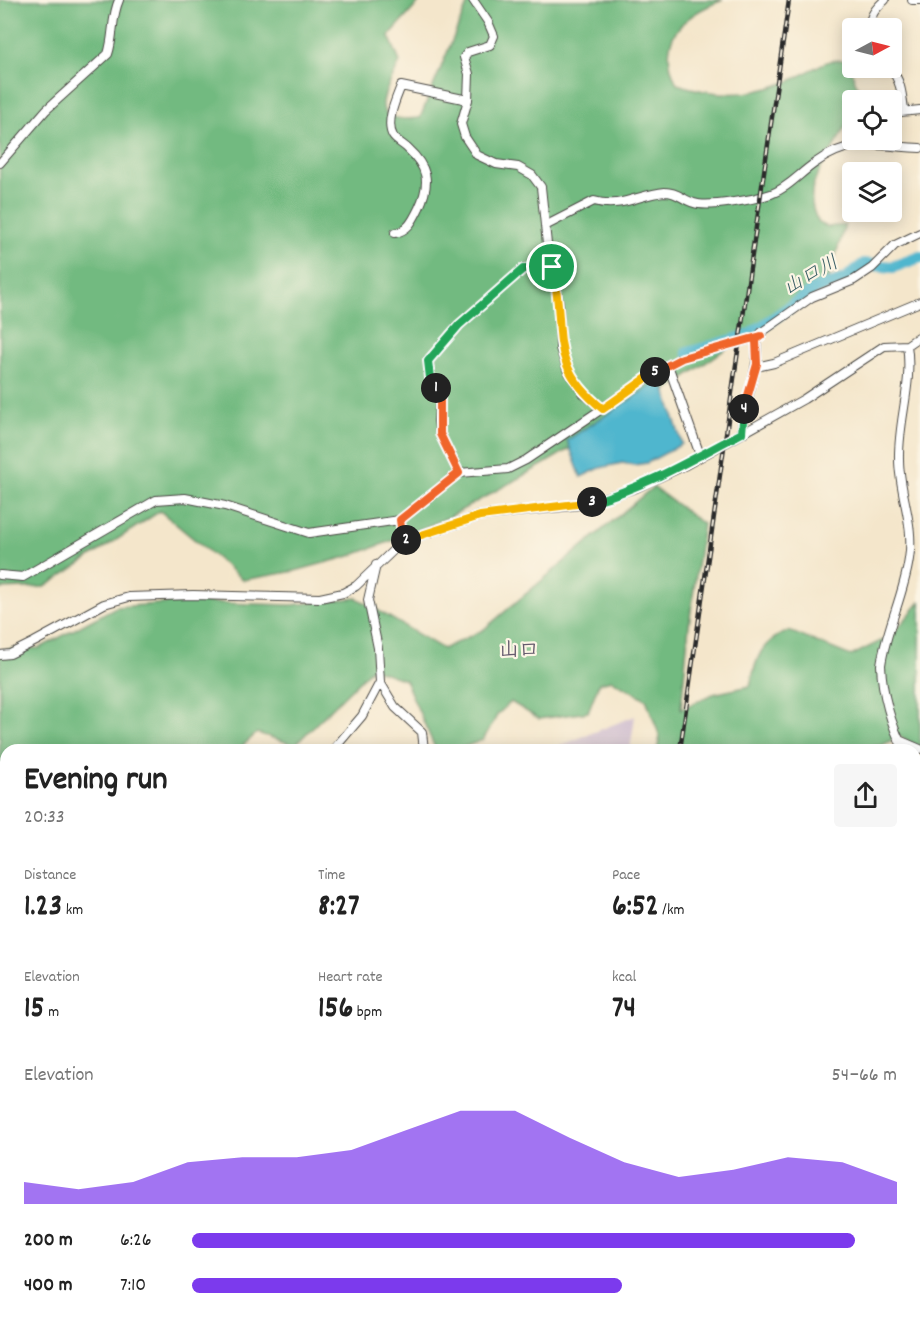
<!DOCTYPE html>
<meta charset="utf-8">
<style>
:root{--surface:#fff;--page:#f6f6f6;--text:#222;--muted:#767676;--accent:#7c3aed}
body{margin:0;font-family:Dekko,"Klee One",sans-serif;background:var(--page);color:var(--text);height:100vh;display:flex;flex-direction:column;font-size:22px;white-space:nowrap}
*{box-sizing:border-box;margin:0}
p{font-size:20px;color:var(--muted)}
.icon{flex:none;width:33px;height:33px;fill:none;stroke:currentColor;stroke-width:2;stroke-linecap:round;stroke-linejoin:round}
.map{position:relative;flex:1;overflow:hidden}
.panel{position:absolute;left:0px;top:744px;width:921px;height:576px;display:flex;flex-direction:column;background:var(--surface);border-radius:18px 18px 0 0;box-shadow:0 3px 15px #0003}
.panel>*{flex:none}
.needle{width:39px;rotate:83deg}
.tools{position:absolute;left:842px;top:18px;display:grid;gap:12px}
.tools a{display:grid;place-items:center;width:60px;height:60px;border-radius:6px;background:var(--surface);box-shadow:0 3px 15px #0003;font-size:30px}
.pin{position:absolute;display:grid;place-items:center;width:51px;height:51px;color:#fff;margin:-26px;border:3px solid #fff;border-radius:50%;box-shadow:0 2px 6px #0007}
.km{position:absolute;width:30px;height:30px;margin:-15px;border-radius:50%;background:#222;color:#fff;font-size:16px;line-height:30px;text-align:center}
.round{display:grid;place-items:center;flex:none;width:63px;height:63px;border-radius:6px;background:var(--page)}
.overview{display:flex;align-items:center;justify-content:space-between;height:102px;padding:0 24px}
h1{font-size:33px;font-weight:700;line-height:45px}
.metrics{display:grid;grid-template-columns:repeat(3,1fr);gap:9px;height:102px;padding:6px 24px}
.metrics div{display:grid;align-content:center}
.metrics b{font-size:30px;font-weight:700}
.metrics small{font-size:16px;font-weight:400}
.metrics p{font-size:16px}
.chart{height:168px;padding:12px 24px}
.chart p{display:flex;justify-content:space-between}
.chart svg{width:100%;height:108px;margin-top:6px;fill:var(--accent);opacity:.7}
ul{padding:0 24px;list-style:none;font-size:20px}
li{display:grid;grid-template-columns:96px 72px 1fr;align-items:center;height:45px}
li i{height:15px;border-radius:8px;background:var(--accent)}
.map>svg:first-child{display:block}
.industrial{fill:#cfbdcf}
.forest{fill:#72ba80;stroke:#4e7256;stroke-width:1.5}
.water{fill:#50b6ce;stroke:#3e707c;stroke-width:1.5}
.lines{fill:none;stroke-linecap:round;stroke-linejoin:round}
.river{stroke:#50b6ce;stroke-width:12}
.street-casing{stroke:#494743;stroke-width:10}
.secondary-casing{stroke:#494743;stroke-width:13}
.street{stroke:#fff;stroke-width:8}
.secondary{stroke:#fff;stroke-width:10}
.rail-casing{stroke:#2b2b2b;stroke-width:4.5}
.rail{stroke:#fcf5e5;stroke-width:2;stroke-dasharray:7;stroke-linecap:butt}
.split-1-casing{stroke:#fff;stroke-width:12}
.split-2-casing{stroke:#fff;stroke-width:12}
.split-3-casing{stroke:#fff;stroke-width:12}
.split-4-casing{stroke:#fff;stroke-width:12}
.split-5-casing{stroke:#fff;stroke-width:12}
.split-6-casing{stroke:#fff;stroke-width:12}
.split-1{stroke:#22a559;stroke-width:8}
.split-2{stroke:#f0652b;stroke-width:8}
.split-3{stroke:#f5b400;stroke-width:8}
.split-4{stroke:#22a559;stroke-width:8}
.split-5{stroke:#f0652b;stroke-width:8}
.split-6{stroke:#f5b400;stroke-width:8}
.labels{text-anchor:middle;stroke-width:4.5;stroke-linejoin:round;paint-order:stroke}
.water-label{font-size:20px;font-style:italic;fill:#385c64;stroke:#fcf5e5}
.neighbourhood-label{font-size:20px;font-weight:bold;fill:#665b6e;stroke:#fcf5e5}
</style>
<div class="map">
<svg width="920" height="1320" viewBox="0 0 920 1320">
<rect width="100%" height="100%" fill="#fcf5e5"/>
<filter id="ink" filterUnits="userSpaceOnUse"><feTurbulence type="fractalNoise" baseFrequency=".0167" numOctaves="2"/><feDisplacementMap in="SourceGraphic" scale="12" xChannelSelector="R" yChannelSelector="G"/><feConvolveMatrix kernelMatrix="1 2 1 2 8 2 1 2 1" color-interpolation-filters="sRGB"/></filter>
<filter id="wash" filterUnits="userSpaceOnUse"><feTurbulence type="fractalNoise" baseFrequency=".008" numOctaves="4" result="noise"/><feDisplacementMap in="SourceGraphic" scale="24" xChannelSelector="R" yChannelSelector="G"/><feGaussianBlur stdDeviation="1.35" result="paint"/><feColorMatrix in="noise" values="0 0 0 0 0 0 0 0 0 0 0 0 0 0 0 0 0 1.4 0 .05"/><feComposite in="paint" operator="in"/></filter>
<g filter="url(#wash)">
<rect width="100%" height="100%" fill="#f4e6cb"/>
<path class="industrial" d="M635 716 630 750H549Z
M6 925V1184L0 1182V926Z
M593 1314H700L712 1320H591Z"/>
<path class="forest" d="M0 0H421L389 36 400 62C385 94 363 124 420 118L469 0H723C682 15 655 40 677 84 717 97 748 97 787 82 808 75 825 55 847 61L858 88 856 100H852C852 145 791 176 819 223L828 227 845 225 829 277 662 393 544 464 449 517 397 539 350 556 295 571 243 580 160 511 45 587 0 589Z
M653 487 703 524 689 625 681 709 713 694 750 686C756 658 761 641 789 631L851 656 891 636 920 602V747L899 736 883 745 851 750H657L660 737 646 699 612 680 599 683 588 712 539 719 511 702 498 714 483 740 456 750H436L405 680 372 668 295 745 257 733 238 750H6V888L0 890V650L40 648 116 607 186 602 291 605 357 598 443 649 483 630Z
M25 1314H132L128 1320H23Z
M271 1314H437L445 1320H269Z"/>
<path class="water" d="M662 379 682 444 647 463 634 465 622 463 600 468 581 477 567 440Z
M201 1314H232L231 1320H200Z"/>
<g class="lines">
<path class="river" d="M688 353 750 335 815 289 845 279 864 264 893 267 920 257
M915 1153 920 1156
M0 1214 6 1216"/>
</g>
</g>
<g filter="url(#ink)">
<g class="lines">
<g class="street-casing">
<path id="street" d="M473 0 488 22 494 36 490 45 468 52 464 57 469 74 468 100 461 124 465 137 477 155 496 164 518 167 532 175 541 187 547 244 559 303 560 348 568 371 583 393 603 409
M912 0H920
M870 28C869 16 876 8 885 0
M890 68C901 80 902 95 904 110
M891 113 920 110
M0 163 46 110 108 54C114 37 111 18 119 0
M545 226 594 201C620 209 639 194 665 192 678 192 683 200 694 203 708 208 756 199 771 194 788 188 800 173 815 163 851 137 878 146 920 148
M395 233C409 230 413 220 419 208 431 182 428 167 407 148 403 144 395 140 393 136 385 122 396 99 401 86L468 100
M907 345 920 336
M668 365 700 455
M756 367 774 363 920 302
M742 433C742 401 761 372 756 340L762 332 812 297 854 280 872 268 895 245 920 233
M459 473 440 434 438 421 440 395 430 378 428 361 459 325 523 269 552 267
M400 520 403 541
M0 575 23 577 156 500 185 498 225 506 309 533 400 520 459 473 508 469 526 460 664 367 682 358 761 336
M0 655 10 654 34 642 104 604 129 597 193 595 320 598 343 593 356 586 403 541 480 516 580 505 636 488 686 465 804 399 884 346 907 345
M380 682 395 707 422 732 424 750
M899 740 920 749
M333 750 362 716 380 682 378 648 368 600 376 565
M904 750C891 725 882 693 881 665 886 629 904 595 909 559 915 524 899 493 899 459 898 421 913 384 907 345
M915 770 920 779
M915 823H920
M915 1029 920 1027
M915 1105 920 1115
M915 1286 920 1268
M869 1320 871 1314
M908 1320 909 1314"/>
</g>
<g class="secondary-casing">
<path id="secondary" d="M0 919 6 918
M915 1186H920
M0 1235 6 1236"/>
</g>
<use href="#street" class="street"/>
<use href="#secondary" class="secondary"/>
<g class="rail-casing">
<path id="rail" d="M680 750 789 0
M576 1320 577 1314"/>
</g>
<use href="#rail" class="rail"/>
</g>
</g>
<g class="lines" filter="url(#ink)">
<g class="split-1-casing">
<path id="split-1" d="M436 388 430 378 428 361 459 325 523 269 552 267"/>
</g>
<g class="split-2-casing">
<path id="split-2" d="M406 540 403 541 400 520 459 473 440 434V395L436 388"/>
</g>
<g class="split-3-casing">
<path id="split-3" d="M406 540 480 516 592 502"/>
</g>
<g class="split-4-casing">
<path id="split-4" d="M592 502C646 487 692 459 742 433L744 409"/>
</g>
<g class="split-5-casing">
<path id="split-5" d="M655 372 682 358 761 336 756 340 757 364 744 409"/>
</g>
<g class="split-6-casing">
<path id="split-6" d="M552 267C568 330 544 362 603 409L655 372"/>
</g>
<use href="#split-1" class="split-1"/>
<use href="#split-2" class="split-2"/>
<use href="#split-3" class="split-3"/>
<use href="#split-4" class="split-4"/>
<use href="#split-5" class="split-5"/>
<use href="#split-6" class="split-6"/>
</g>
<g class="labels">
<g class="water-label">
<text transform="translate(810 274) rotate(-29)" y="7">山口川</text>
</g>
<g class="neighbourhood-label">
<text x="519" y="656">山口</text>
</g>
</g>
</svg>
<div class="tools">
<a><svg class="needle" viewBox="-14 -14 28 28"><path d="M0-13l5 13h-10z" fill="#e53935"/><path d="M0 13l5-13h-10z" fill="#767676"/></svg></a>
<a><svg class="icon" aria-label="locate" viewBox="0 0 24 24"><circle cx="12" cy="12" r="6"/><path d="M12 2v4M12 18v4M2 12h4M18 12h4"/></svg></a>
<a><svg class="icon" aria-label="layers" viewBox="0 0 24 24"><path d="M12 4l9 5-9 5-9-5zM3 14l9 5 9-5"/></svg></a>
</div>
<div class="pin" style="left:552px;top:267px;background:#1e9e55"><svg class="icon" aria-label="arrive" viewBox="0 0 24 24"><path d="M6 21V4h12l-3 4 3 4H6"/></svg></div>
<b class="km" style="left:436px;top:388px">1</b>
<b class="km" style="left:406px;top:540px">2</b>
<b class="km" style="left:592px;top:502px">3</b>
<b class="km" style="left:744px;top:409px">4</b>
<b class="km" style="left:655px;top:372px">5</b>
<section class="panel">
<div class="overview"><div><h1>Evening run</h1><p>20:33</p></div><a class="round"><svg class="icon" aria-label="share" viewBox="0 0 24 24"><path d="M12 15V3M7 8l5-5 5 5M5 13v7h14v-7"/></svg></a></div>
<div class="metrics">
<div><p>Distance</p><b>1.23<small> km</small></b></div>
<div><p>Time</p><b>8:27</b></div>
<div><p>Pace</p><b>6:52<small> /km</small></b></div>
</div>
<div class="metrics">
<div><p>Elevation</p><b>15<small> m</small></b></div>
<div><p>Heart rate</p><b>156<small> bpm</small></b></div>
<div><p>kcal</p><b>74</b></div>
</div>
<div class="chart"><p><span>Elevation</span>54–66 m</p>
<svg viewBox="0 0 160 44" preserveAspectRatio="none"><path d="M0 44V35L10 38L20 35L30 27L40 25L50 25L60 22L70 14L80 6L90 6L100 17L110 27L120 33L130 30L140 25L150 27L160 35V44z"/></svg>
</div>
<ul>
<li><b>200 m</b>6:26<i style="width:94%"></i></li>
<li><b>400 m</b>7:10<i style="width:61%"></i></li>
</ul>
</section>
</div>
